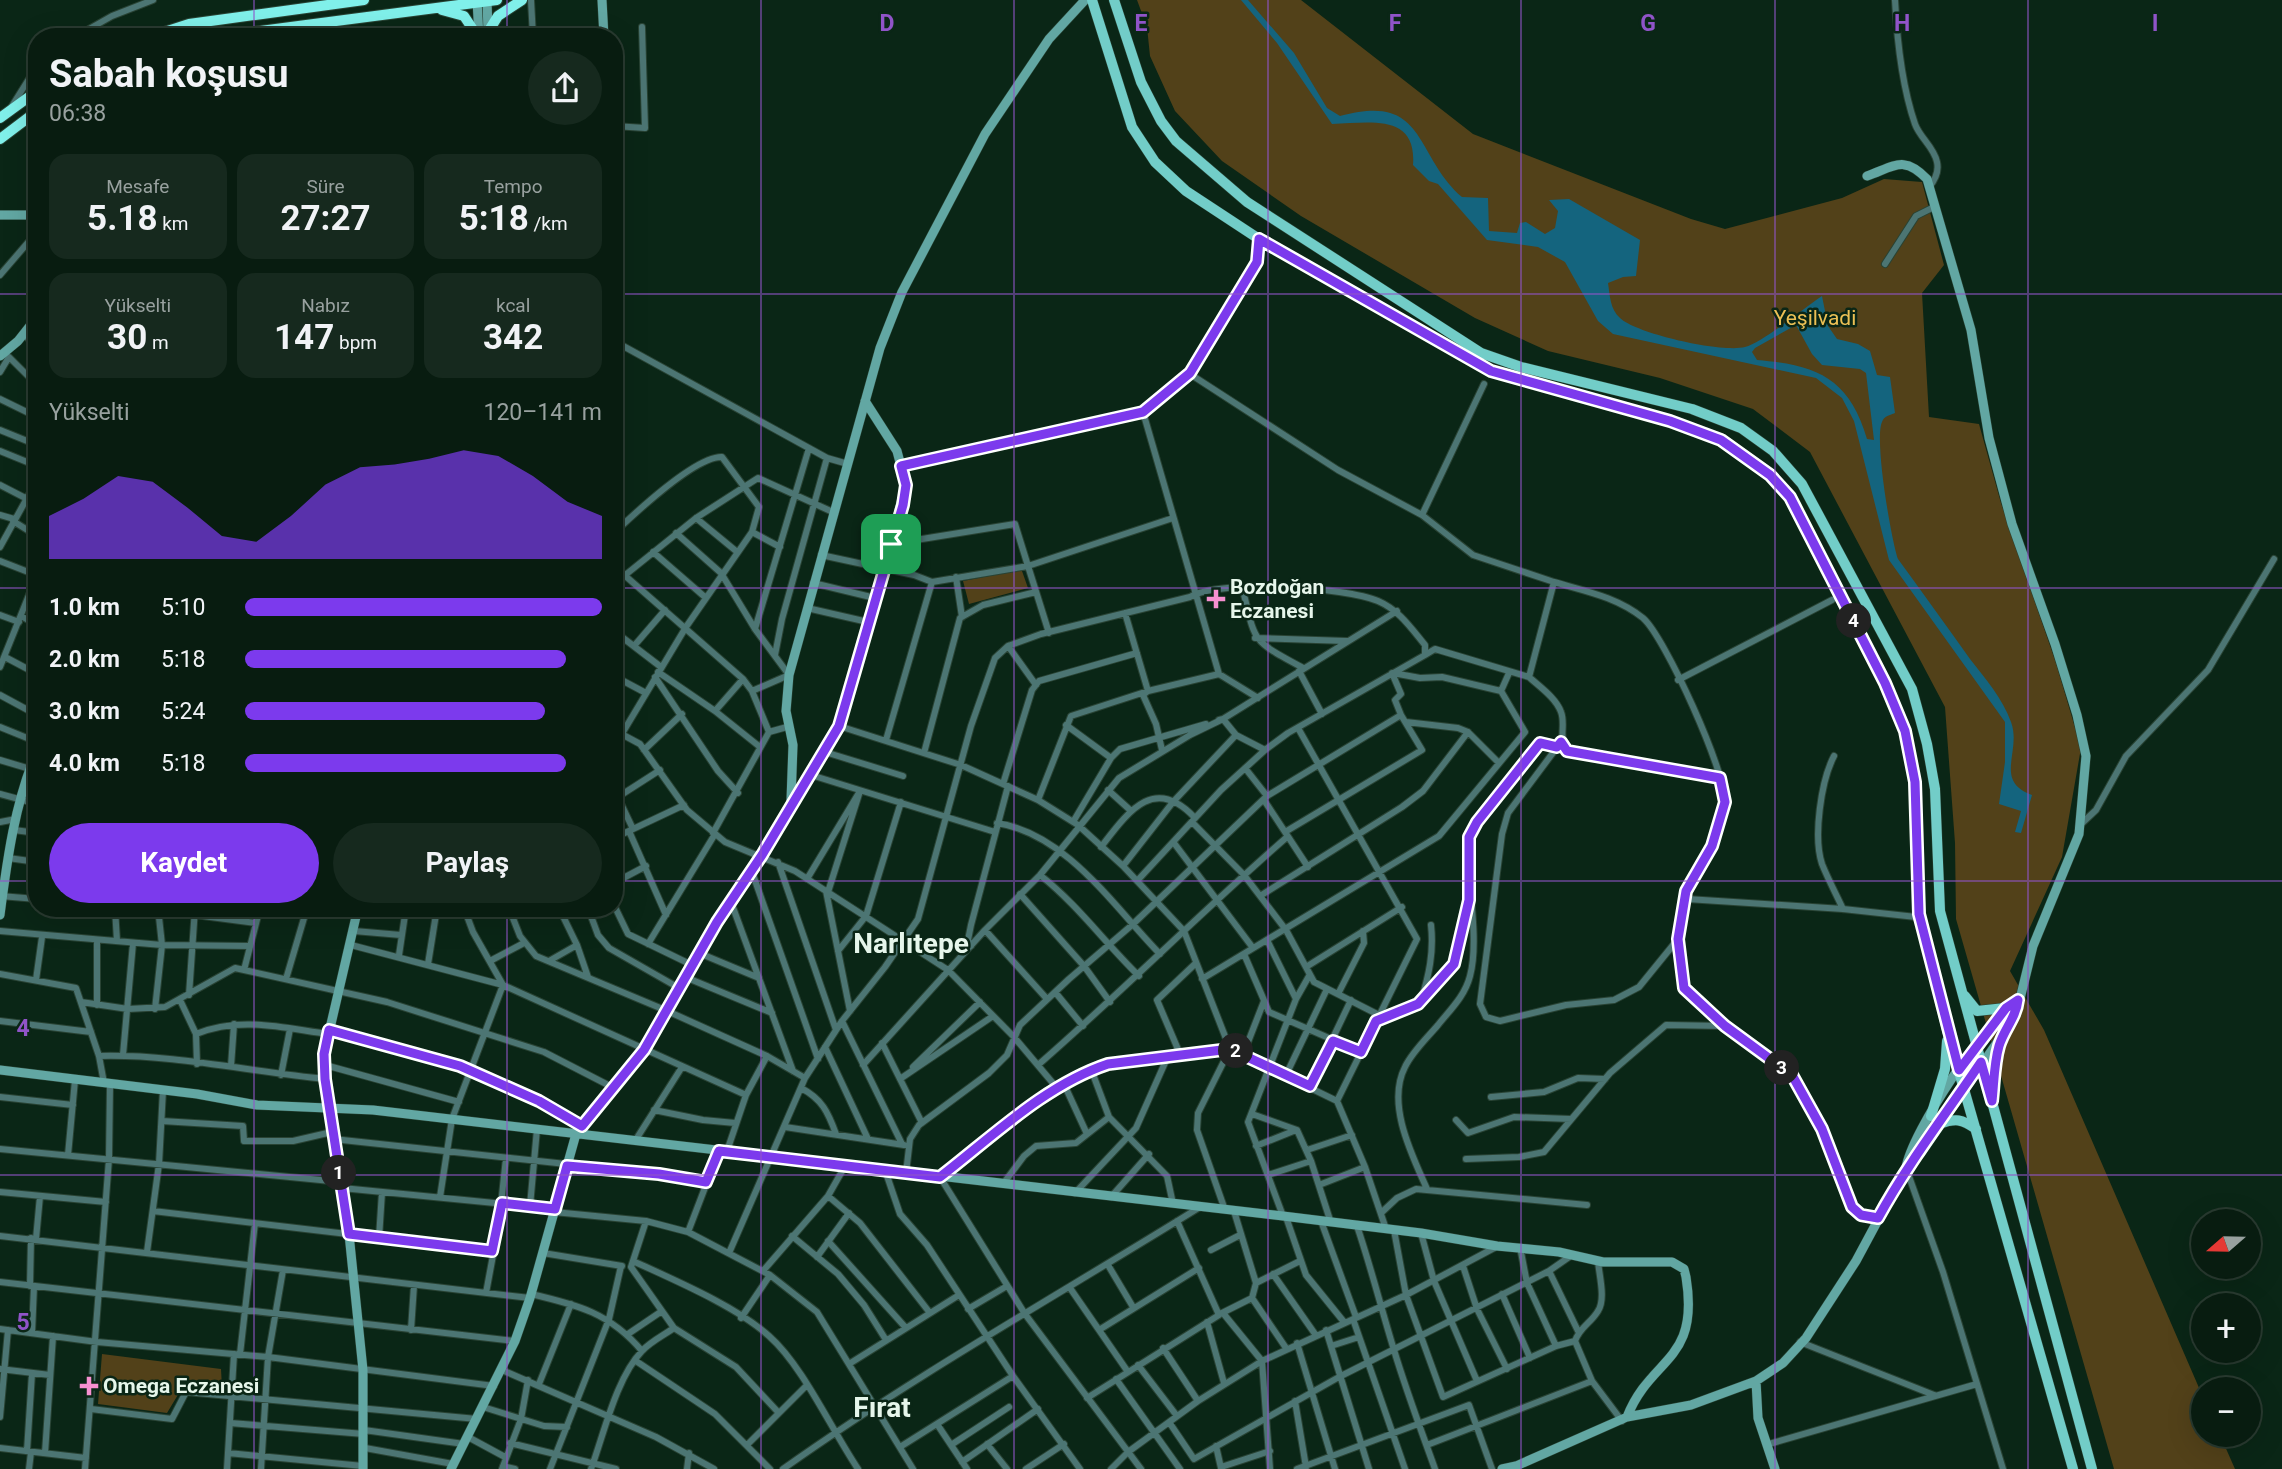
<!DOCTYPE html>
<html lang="tr">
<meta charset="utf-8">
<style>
:root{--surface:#081c10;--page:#16291e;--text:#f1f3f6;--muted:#98a19f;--line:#293a30;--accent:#7c3aed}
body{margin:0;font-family:Roboto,sans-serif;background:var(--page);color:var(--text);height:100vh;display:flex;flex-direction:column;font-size:26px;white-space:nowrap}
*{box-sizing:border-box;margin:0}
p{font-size:23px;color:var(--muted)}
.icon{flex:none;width:38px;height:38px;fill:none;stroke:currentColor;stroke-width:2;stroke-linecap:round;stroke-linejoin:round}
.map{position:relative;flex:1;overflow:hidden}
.panel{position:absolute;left:28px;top:28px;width:595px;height:889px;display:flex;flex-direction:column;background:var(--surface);border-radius:28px;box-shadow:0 7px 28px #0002,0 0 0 2px var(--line)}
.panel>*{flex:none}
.needle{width:46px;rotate:250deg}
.fabs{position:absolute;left:2191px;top:1209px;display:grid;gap:14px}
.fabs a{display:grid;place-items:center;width:70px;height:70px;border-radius:50%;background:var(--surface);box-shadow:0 7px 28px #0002,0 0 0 2px var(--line);font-size:35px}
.pin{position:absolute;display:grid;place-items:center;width:60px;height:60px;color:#fff;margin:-30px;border-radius:14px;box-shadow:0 4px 10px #0006}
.km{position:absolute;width:35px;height:35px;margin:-18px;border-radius:50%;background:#222;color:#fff;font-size:19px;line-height:35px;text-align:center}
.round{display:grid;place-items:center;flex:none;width:74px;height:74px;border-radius:37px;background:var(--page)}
.headline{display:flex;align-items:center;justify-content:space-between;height:119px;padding:0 21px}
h1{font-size:38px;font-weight:700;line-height:52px}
.figures{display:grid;grid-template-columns:repeat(3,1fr);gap:10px;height:119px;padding:7px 21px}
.figures div{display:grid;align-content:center;border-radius:18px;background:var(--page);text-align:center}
.figures b{font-size:35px;font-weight:700}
.figures small{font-size:19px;font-weight:400}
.figures p{font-size:19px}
.chart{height:196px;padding:14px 21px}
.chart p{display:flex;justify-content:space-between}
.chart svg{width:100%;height:126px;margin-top:7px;fill:var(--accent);opacity:.7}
.button{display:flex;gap:14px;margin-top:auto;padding:14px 21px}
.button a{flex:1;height:80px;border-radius:42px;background:var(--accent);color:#fff;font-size:28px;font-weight:700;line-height:80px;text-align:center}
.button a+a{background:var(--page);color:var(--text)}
ul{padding:0 21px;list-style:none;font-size:23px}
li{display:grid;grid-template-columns:112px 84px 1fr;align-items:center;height:52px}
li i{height:18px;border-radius:9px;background:var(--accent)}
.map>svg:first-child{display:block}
.green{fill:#524119}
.water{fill:#14647e;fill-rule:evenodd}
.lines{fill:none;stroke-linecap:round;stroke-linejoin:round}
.street-casing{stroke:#294334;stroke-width:8}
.secondary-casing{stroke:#294334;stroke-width:10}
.primary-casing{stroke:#294334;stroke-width:11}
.highway-casing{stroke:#294334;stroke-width:12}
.street{stroke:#4c7573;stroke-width:6}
.secondary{stroke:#62a7a3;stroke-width:9}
.primary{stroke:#72cdc8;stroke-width:10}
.highway{stroke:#80f0ea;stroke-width:10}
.route-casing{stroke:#fff;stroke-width:14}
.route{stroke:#7c3aed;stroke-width:9}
.grid{fill:none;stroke:#9054c8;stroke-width:2;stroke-opacity:0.55}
.poi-dot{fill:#f690d0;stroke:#0a2616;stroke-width:2.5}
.labels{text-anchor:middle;stroke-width:5;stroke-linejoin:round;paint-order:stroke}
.park-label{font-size:21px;fill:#ecc055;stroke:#0a2616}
.poi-label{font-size:21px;font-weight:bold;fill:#e6f6eb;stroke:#0a2616;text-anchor:start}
.district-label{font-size:28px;font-weight:bold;fill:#e6f6eb;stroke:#0a2616}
.grid-label{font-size:23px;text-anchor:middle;font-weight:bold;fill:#9054c8;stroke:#0a2616;stroke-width:5;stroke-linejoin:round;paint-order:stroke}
</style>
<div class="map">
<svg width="2282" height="1469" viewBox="0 0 2282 1469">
<rect width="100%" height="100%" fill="#0a2616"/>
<path class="green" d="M1137 0H1301L1473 134 1691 219 1725 229 1842 198 1884 179 1922 182 1944 265 1922 293 1929 417 1979 424 2001 503 2056 663 2081 748 2062 857 2010 971 2044 1030 2203 1397V1435H2220L2235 1469H2114L1956 919 1955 843 1945 707 1810 452 1753 409 1660 378 1548 351 1475 318 1301 216 1222 161 1175 111 1150 56 1147 27Z
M1014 571H1022L1028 588 969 604 963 581Z
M102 1354 221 1369 222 1388H182L167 1413 98 1404Z"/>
<path class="water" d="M1241 0H1248L1294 53 1327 108 1340 116C1427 92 1413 154 1462 197L1488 198 1489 231 1517 233 1520 223 1526 222 1545 234 1555 228 1558 211 1549 200 1569 199 1640 240 1636 276 1623 277 1608 283C1610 296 1610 309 1620 318 1637 334 1722 353 1745 347 1763 342 1804 308 1822 296L1828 326 1837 339 1858 344 1870 351 1877 375 1890 377 1895 413C1890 415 1884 416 1882 422 1874 439 1891 539 1898 559 1922 592 1946 625 1970 659 1985 678 2003 699 2011 722 2022 751 1993 781 2032 795L2021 833 2015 832 2021 811 1999 804 2005 762V722L1889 560 1854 421 1842 398 1816 378 1613 334 1598 321 1565 262 1538 247 1487 240 1438 184 1429 181 1413 165C1417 113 1370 123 1332 124L1277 43ZM1796 325 1812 354 1822 365 1860 369 1866 373 1874 440 1867 439C1849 378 1817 365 1757 360L1752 352 1755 348Z"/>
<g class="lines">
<g class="street-casing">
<path id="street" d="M531 0 533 37
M1895 0C1897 40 1902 86 1915 124 1920 138 1934 147 1937 162 1939 171 1935 180 1929 187
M75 37 112 16 153 0
M12 106 37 66
M614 126 645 128 642 27
M1885 264 1916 216 1934 207
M0 275 37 232
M23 334 37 346
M614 341 827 458 848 464
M0 372 9 357 37 385
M1190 374 1338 470 1422 515 1484 384
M0 399 37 417
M1143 412 1190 374 1257 262 1259 239
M0 430 37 445
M0 451 37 466
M901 466 1143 412 1219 674 1258 698
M0 485 37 504
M0 515 14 519
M1422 515 1473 555 1554 582 1529 677C1540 687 1556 698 1561 712 1566 725 1558 737 1567 751L1720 778
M696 518 736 551
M13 521 37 536
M614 533C634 514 696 456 722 457L759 507 752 532 780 547
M676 533 721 573 755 629 789 675 752 691
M891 544 1015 524 1028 566 1173 518
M0 547 37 480
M653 552 706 598
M821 555 914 575 932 582
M0 561 36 575
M614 566 743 679 752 691 769 732
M624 576 696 518 758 478 835 513
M956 577 962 617
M1554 582C1585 591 1617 597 1643 618 1665 637 1727 774 1725 803 1722 834 1701 864 1686 891L1687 899 1843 909 1916 917 1919 914
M813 583 875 598
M1242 586C1256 644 1250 639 1303 668
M807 608 868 622
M1125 613 1148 691 1143 695 1156 724 1162 750
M0 615 19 622
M21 616 37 625
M755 629 809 448
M614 631 661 667
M1255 638 1347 641
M634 646 665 610
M1008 646 1036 685
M775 655 782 619 827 458
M1425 655 1435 649 1529 677
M5 657 37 674
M0 667 37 575
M30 670 37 654
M1299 671 1322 714
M658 672 715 711
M614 676 644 692
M655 677 718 771 738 793
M743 679 715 711 760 747
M1678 680 1832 600
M1501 691 1509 673
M0 695 37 715
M1219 720 1223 719 1236 735 1265 750
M1406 722 1458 728 1468 732
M1066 725 1111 758
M839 726 961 765 1038 800 1078 825 1123 866 1184 931 1230 1049 1198 1113 1197 1130 1225 1210
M0 727 37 742
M1298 728 1417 939 1337 1101 1365 1167 1386 1229
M614 730 640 744 687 810 725 842 795 871 948 970 1014 1037 1057 1088
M886 740 932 582 1028 566 1049 633
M1561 742 1508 813 1502 834 1480 1004 1486 1017 1500 1021 1566 1005 1614 1000 1639 987 1678 939
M614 747 686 627 752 532
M644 750 682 714
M825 752 903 776
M924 753 960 618 983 605 1036 592
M1834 756C1821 781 1813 837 1822 864 1828 879 1836 894 1843 909
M0 760 37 771
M1245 768 1267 796
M811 775 995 832
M1003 784 1032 690 1039 681 1137 653
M614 789 633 829
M1108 790 1129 809
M0 794 37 804
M618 797 660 770
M1038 800 1071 716 1148 691 1219 674
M1264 800 1308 867
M0 822 16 819
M1073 822 1111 758 1120 749 1206 724
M1192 822 1244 875 1286 930 1314 982 1379 1015
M997 823C1067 834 1114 907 1160 954
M2079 826 2096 810 2126 756 2208 670 2274 559
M14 830 37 833
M629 831 666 915
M1285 832 1422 750 1401 715
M713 833 769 732 787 727
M614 838 684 805
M1174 843 1253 948
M1101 847C1128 812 1154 774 1195 818
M8 858 37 862
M778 862 836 1030
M1123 866 1173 802 1236 735
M751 869 818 1059
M1040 875C1078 905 1105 943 1139 976
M807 879 860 791 828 892
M614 883 646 866
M826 891 850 1011
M1020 894 1084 966 1110 1002
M0 896 37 899
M1260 896 1402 807 1423 791 1468 732 1499 763
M1687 899 1678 939 1684 988 1725 1026
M731 902 793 1071
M614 905 628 934 692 965
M115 908 117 941
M464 908 473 932 503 985
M509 908 520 936 536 956 665 1010 767 1056 805 1078
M559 908 577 945 588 977
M588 908 598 935 609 948 679 988
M195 915 256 923
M985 930 1047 999
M0 931 162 945 250 946
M354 931 401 935
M97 940V1005
M1267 940 1296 999
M648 944 715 834
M351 945 503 985 746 1095
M971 946 968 940 971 925 1008 786
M838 951 866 916 901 802
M699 953 759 978
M1244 954 1269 1012 1361 1052
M399 955 406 908
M490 961 524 943
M549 961 577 945
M428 964 437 908
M1306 967 1402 907
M244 970 260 908
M0 974 76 988 99 1056 104 1083
M685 977 772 1013
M286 979 307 908
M1202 979 1439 836 1525 732 1501 691 1442 677 1420 678 1393 673
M36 980 42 937
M1055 992 1083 1026
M1338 994 1364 943 1363 931
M189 995 195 908
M180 1000 196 1034 197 1064
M1421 1001C1429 975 1434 952 1431 925
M81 1002 128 1009 165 1007 235 968 387 1002 544 1052 612 1087
M155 1009 162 945 158 908
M0 1021 91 1032
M842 1021 902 1144
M1376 1021 1418 1004 1454 964 1468 906
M329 1030 460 1066 539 1101 582 1126
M196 1034C240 1016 283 1028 328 1034
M882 1043 922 1123
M825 1047 868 1139
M1180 1054 1157 1000 1196 963
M123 1055 133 943
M1243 1055 1264 1001
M99 1056C175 1054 250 1072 325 1079
M325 1065 459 1102
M863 1065 985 930 1040 875 1119 778 1190 735 1223 719 1397 611
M1038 1065C1123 991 1202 911 1287 837
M231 1066 234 1024
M913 1067 980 1002
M1091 1069 1109 1117 1167 1176 1173 1204
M281 1075 290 1029
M1286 1075 1327 989
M900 1079 993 1016
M1064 1084 1087 1134
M1310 1086 1351 1000
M801 1088C822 1099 828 1112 836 1134
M0 1097 73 1105
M1491 1097 1544 1092 1578 1078 1605 1079
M654 1110 703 1120 735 1123
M1252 1114 1297 1130 1311 1161 1331 1223
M1456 1120 1468 1133 1514 1117 1571 1119
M162 1121 243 1126 244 1141H293L332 1132
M785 1127 904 1145
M333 1139 659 1174 707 1182
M635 1141 682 1067
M1256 1146 1296 1130
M0 1149 341 1182
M1307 1150 1352 1135
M727 1151 746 1095 767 1056
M68 1155 75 1080
M1466 1159 1519 1157 1544 1152 1610 1073 1666 1025 1725 1026 1792 1075 1822 1129 1852 1207 1861 1215 1878 1218
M1906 1168 1943 1272 2003 1469
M885 1170 900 1214 927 1245 1013 1376 1080 1469
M906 1173 910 1139 919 1125 989 1073 1007 1055 1020 1025 1069 979 1132 925 1267 796 1401 715 1395 700 1401 694 1392 673
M1268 1175 1311 1161
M1003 1184 1024 1156 1036 1146 1076 1143 1109 1117
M1319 1185 1365 1167
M342 1188 555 1209
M1427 1189C1412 1155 1386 1104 1405 1067 1412 1052 1427 1038 1438 1025 1450 1010 1465 996 1470 976 1479 943 1469 889 1467 854L1469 837 1477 822 1540 743 1557 747
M0 1192 106 1202
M1075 1193 1136 1128 1168 1056
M828 1196 860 1223 930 1313
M440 1197 452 1119 503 985
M1111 1197 1149 1154
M530 1206 537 1129
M153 1211 492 1251
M554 1212 646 1221 631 1267 674 1328C664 1335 650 1342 642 1351 616 1378 604 1434 591 1469
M1381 1213 1397 1198 1416 1189 1587 1205
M1283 1216 1248 1122 1296 999 1309 976
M1286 1217 1306 1275 1344 1322
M646 1221 688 1232 770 1275 817 1312 913 1469
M1321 1221 1356 1317
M1357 1226C1371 1267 1381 1308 1394 1350 1406 1390 1421 1430 1435 1469
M1394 1230 1406 1295 1443 1397 1556 1346 1575 1341
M688 1232 719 1151
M1421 1233 1434 1281 1477 1381
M0 1236 530 1298
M792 1236 838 1274 864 1305 886 1340
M379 1238 382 1192
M36 1239 40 1196
M828 1241 906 1328
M1520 1247 1527 1283 1556 1346
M1211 1250 1240 1235
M147 1252 159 1164 163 1090
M543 1253 622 1266
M729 1253 805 1078 842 1021 885 967 918 919 971 726 995 658 1008 646 1041 634 1190 597C1220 579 1346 587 1378 601 1399 610 1411 628 1425 645V655L1288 733 1265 750 1221 790 1137 881
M817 1257 849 1213
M633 1261C674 1280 736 1306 769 1336 803 1366 831 1429 858 1469
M1598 1261C1599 1275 1606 1299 1598 1311 1591 1323 1580 1327 1575 1341L1592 1381 1622 1421
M1108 1265 1133 1307
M1463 1266 1477 1309 1507 1369
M763 1271 828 1196 845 1166
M1549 1271 1578 1331
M1273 1274 1315 1334
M0 1282 515 1341
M1256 1283 1300 1261
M30 1286 31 1238
M1070 1288 1128 1372
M486 1293 499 1223 506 1158
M531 1294C578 1305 610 1313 642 1351
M1502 1294 1530 1358
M1252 1298 1286 1348
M968 1309 1007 1286
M1223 1313 1262 1361 1270 1469
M1220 1314 1252 1298 1256 1283 1234 1211
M741 1318 770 1275
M1353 1319 1405 1469
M1207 1322 1224 1383
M674 1328 736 1367 778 1412
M0 1329 97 1342 268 1357 494 1386
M411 1330 414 1285
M1099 1330 1199 1268
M1326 1330 1369 1469
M32 1333 34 1286
M628 1334 662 1311
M1800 1342 1934 1395
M1297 1343 1335 1469
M1331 1346 1359 1337
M1163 1348 1198 1401
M240 1354 255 1223
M636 1361 715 1414 770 1469
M849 1364 959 1295
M1138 1365 1177 1416
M0 1369 50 1375
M502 1370 656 1437 714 1469
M1116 1379 1180 1469
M539 1384 571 1304
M1087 1398 1219 1315 1177 1221
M1295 1401 1306 1467
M483 1407 544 1426 567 1427
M91 1409 172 1419 186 1392 477 1419
M0 1417 8 1330
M1169 1422 1194 1459 1339 1377 1549 1271 1572 1255
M230 1423 364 1434
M937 1424 967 1469
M364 1430 464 1444
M468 1437 505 1457
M510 1443 616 1469
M987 1444 1007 1469
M1769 1444 1977 1384
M747 1445 806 1386
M951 1445 1009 1407
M1427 1445 1592 1381
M1216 1446 1221 1468
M900 1447 1013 1376
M0 1448 86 1458
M365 1448 453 1464
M27 1451 32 1373
M45 1453 53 1336
M228 1453 363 1466
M962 1462 1038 1409
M503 1466 515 1469
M1221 1467 1270 1451
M29 1469 31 1452
M85 1469 109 1159 110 1084
M227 1469 234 1354
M261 1469 268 1357 283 1270
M502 1469 521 1419 528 1380
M550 1469 609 1319 621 1266
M687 1469 689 1453
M783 1469C917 1374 1060 1294 1200 1207
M1026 1469 1064 1444
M1111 1469 1128 1452 1198 1401 1262 1361 1406 1295 1496 1247
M1141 1469 1025 1314 940 1177C992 1137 1044 1084 1108 1064L1230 1049 1337 1101
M1297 1469 1469 1405 1492 1469"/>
</g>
<g class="secondary-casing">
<path id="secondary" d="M477 0 479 37
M487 0 488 32
M602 0 604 37
M0 215H37
M0 356 18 341 37 317
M791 800 793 745 786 711 789 675 880 348 902 292 985 134 1049 39 1085 0
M358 908 324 1054 328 1106 349 1234 363 1370V1469
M0 915C7 860 15 802 37 751
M0 1070 197 1094 257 1105 373 1110 1283 1216 1421 1233 1497 1246 1559 1252 1603 1262H1672L1684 1269 1686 1277C1700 1363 1651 1356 1627 1417
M1906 1168C1911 1133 1988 1017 2018 1000
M1756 1381 1758 1418 1775 1469
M451 1469 515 1341 530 1298 576 1134 644 1050 717 922 762 855 839 726 906 485 897 451 865 401
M1502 1469 1516 1466 1627 1417 1691 1405 1756 1381 1783 1363 1806 1338 1856 1261 1906 1168 1921 1153 2016 1015 2033 946 2079 834 2086 756 2077 715 2055 644 2012 524 1989 438 1971 330 1927 179C1904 155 1895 166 1867 176"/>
</g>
<g class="primary-casing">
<path id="primary" d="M1092 0 1132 127 1155 162 1186 191 1259 239 1491 371 1670 421 1721 440 1770 475 1790 497 1885 683 1905 731 1915 782 1919 914 1947 1030 2073 1469
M1114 0 1141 82 1161 121 1176 141 1247 202 1481 353 1521 367 1692 409 1741 428 1773 451 1802 484 1912 689 1927 744 1935 789 1940 911 2092 1469
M1965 996 1977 1011 2005 1008
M1992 1094 1999 1048 2005 1030
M1931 1116 1945 1069 1947 1041
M1939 1124C1956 1118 1962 1119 1976 1129"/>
</g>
<g class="highway-casing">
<path id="highway" d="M442 10 464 16 478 37
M488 32 498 16 522 0
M149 37 189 24 364 0
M214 37 497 0
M0 118 37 91
M0 139 37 111"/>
</g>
<use href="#street" class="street"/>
<use href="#secondary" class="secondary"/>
<use href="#primary" class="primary"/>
<use href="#highway" class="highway"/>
</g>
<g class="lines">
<g class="route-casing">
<path id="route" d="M1259 239 1491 371 1670 421 1721 440 1770 475 1790 497 1885 683 1905 731 1915 782 1919 914 1959 1070 2006 1008 2018 1000C2016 1018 2004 1029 1999 1046 1994 1063 1994 1083 1992 1101L1981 1062C1946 1114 1908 1163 1878 1218L1861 1215 1852 1207 1822 1129 1792 1075 1725 1026 1684 988 1678 939 1686 891 1712 846 1725 802 1720 778 1567 751 1561 742 1557 747 1540 743 1477 822 1469 837V900L1454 964 1418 1004 1376 1021 1361 1052 1333 1041 1310 1086 1230 1049 1108 1064C1045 1085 992 1137 940 1177L719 1151 706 1182 659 1174 567 1166 555 1209 502 1203 492 1251 349 1234 325 1079 324 1054 329 1030 460 1066 539 1101 582 1126 644 1050 717 922 762 855 839 726 903 505 906 485 901 466 1143 412 1190 373 1257 262Z"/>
</g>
<use href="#route" class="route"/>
</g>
<path class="grid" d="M254 0V37M507 0V37M761 0V1469M1014 0V1469M1268 0V1469M1521 0V1469M1775 0V1469M2028 0V1469M0 294H37M614 294H2282M0 588H37M614 588H2282M0 881H37M614 881H2282M254 908V1469M507 908V1469M0 1175H2282"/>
<g class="poi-dot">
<path d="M1212.5 588.5h7v7h7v7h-7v7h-7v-7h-7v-7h7z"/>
<path d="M85.5 1375.5h7v7h7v7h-7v7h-7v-7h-7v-7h7z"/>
</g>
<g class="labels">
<g class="park-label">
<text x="1815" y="325">Yeşilvadi</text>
</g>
<g class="poi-label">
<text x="1230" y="594">Bozdoğan<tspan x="1230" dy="24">Eczanesi</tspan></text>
<text x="103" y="1393">Omega Eczanesi</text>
</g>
<g class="district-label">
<text x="911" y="953">Narlıtepe</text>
<text x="882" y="1417">Fırat</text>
</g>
</g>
<g class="grid-label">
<text x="887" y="31">D</text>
<text x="1141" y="31">E</text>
<text x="1395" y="31">F</text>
<text x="1648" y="31">G</text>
<text x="1902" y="31">H</text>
<text x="2155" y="31">I</text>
<text x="23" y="1036">4</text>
<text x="23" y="1330">5</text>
</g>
</svg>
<div class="fabs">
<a><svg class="needle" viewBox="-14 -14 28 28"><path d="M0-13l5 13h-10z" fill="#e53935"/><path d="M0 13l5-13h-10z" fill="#98a19f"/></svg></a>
<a>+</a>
<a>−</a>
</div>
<div class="pin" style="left:891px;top:544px;background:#1e9e55"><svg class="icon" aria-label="arrive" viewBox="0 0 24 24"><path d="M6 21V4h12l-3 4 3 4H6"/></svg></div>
<b class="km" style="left:339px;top:1173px">1</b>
<b class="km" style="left:1236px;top:1051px">2</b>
<b class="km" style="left:1782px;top:1068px">3</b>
<b class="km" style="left:1854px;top:621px">4</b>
<section class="panel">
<div class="headline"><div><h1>Sabah koşusu</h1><p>06:38</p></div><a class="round"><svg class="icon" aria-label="share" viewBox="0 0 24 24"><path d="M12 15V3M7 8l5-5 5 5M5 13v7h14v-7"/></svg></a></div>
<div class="figures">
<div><p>Mesafe</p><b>5.18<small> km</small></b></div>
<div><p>Süre</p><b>27:27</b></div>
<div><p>Tempo</p><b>5:18<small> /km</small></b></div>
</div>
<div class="figures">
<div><p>Yükselti</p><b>30<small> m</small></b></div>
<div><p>Nabız</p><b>147<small> bpm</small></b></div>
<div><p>kcal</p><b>342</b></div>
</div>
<div class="chart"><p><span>Yükselti</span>120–141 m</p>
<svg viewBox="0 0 160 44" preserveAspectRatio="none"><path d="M0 44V29L10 23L20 15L30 17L40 26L50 36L60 38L70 29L80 18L90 12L100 11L110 9L120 6L130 8L140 15L150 24L160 29V44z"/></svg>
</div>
<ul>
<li><b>1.0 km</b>5:10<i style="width:100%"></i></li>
<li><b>2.0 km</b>5:18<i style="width:90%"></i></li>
<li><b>3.0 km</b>5:24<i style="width:84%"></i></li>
<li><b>4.0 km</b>5:18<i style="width:90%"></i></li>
</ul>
<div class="button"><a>Kaydet</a><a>Paylaş</a></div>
</section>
</div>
